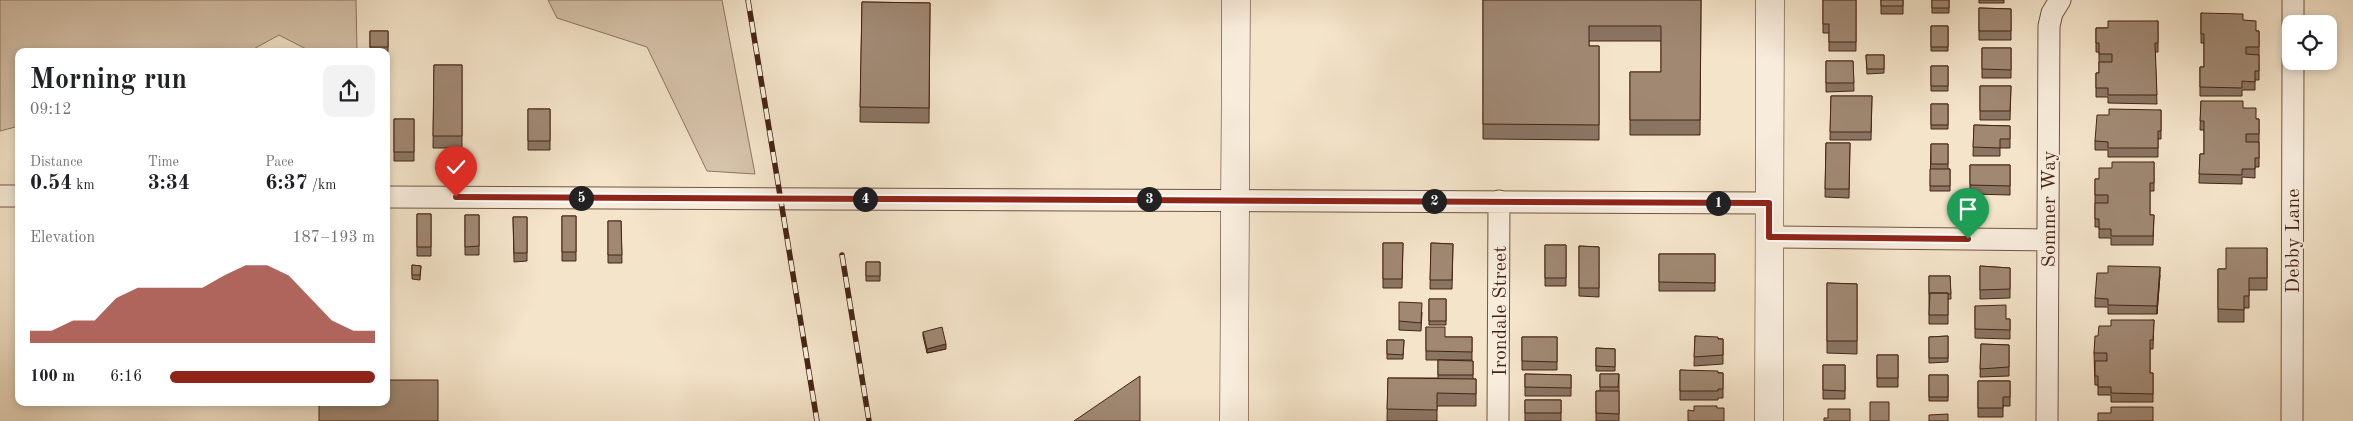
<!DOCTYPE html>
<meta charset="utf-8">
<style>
:root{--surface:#fff;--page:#f2f2f2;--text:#202124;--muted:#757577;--accent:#8f2418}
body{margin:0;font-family:"Old Standard TT",serif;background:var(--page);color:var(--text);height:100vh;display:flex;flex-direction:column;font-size:19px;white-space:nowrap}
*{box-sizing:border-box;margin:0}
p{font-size:16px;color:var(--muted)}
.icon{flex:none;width:28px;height:28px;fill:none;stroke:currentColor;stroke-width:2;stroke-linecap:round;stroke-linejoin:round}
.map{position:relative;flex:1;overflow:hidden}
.sheet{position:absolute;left:15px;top:48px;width:375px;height:358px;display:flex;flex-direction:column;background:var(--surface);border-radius:10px;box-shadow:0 2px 8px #0003}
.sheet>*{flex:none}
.buttons{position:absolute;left:2282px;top:15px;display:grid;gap:10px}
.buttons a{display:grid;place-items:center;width:55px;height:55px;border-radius:10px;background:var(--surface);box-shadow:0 2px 8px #0003;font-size:25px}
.pin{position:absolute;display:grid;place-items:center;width:42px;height:42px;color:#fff;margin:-51px -21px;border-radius:50% 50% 50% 0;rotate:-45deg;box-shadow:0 0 5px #0007}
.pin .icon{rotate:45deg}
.km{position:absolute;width:25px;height:25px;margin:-12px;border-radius:50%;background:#222;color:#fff;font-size:14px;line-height:25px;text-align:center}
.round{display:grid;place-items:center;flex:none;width:52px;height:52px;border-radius:10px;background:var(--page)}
.head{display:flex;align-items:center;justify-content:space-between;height:85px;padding:0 15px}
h1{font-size:28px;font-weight:700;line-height:38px}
.metrics{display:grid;grid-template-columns:repeat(3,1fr);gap:8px;height:85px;padding:5px 15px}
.metrics div{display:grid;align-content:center}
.metrics b{font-size:21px;font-weight:700}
.metrics small{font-size:14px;font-weight:400}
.metrics p{font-size:14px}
.chart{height:140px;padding:10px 15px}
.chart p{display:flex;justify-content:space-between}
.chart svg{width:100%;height:90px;margin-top:5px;fill:var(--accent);opacity:.7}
ul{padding:0 15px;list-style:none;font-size:16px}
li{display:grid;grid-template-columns:80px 60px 1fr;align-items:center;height:38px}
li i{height:12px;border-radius:6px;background:var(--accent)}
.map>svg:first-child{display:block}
.green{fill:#d6c3ab;stroke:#8e7460}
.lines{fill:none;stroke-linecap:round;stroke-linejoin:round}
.minor-casing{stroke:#725442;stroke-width:23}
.secondary-casing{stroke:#462414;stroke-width:29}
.minor{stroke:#f8eddd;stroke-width:21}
.secondary{stroke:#f8eddd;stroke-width:28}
.rail-casing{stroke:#462414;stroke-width:5.5}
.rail{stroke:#f8eddd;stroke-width:4;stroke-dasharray:11;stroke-linecap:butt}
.wall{fill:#8a7563;stroke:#462414}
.shaded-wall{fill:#705f50;stroke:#462414}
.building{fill:#a08873;stroke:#462414}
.route-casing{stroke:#fff;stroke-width:10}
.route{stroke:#8f2418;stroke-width:6}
.labels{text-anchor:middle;stroke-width:4;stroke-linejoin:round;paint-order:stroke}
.street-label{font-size:20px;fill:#462414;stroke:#f8eddd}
</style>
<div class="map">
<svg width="2353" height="421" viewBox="0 0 2353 421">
<rect width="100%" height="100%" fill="#f4e4ca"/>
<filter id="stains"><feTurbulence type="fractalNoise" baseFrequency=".004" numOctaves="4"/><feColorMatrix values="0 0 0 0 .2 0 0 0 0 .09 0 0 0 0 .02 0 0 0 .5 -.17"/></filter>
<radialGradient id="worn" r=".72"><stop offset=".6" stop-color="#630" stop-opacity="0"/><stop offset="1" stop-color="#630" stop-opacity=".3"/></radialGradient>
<path class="green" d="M0 0H356L357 51H310L279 35 250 51H19V126L0 131Z
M548 0H722L755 174 707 171 647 47 557 18Z"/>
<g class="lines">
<g class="minor-casing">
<path id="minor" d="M2293 24V0
M0 196H19
M386 197 1769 203
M1769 237 2048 240
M1498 421 1499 201
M2047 421 2049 26 2052 13 2060 0
M2292 421 2293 61"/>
</g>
<g class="secondary-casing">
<path id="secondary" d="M1234 421 1236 0
M1769 421 1770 0"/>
</g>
<use href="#minor" class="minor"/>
<use href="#secondary" class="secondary"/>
<g class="rail-casing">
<path id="rail" d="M748 0 817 421
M842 255 869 421"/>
</g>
<use href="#rail" class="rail"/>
</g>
<path class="wall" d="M1483 0H1701L1700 135H1630V72H1661V41H1589V46H1599V140L1483 139Z
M1823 0H1856V51H1829V33H1823Z
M1881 0H1903V14H1881Z
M1932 0H1949V13H1932Z
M1979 0H2004V3H1979Z
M862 2 930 3 929 123 860 122Z
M1979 8 2011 9V40H1979Z
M2201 13 2243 20 2256 31H2259V80H2255V90H2242V96H2200V67H2204V43H2201Z
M2158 21V52H2155L2157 104 2108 103V97H2096V73H2099V52H2096V28H2108Z
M1931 26H1948V51H1931Z
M370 31H388V52L370 51Z
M1982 48H2011V78H1982Z
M1866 55H1884V73L1867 74Z
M1826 61H1853L1854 91 1826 92Z
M434 65H462V148H433Z
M1931 66H1948V91H1931Z
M1980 86H2011L2010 120H1980Z
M1831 96H1872L1871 140H1830Z
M2201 101 2243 108 2256 119H2259V167H2255V178L2242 177V184L2199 183 2200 154H2204V130H2200Z
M1931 104H1948V129H1931Z
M528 109H550V150H528Z
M2161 110V139H2158V157H2108V150H2095V141L2109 115Z
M394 119H414V161H394Z
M1974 125 2010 126V148H2000V156H1973Z
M1826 143H1850L1849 198 1825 197Z
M1931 144H1948V169H1950V191H1930Z
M2154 162V191H2150V215H2154L2153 245H2111V238H2099V227H2095V179H2099L2112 168Z
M1970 165H2010V195L1970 194Z
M417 214H431V256H417Z
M465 215H479V255H465Z
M562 216H576V261H562Z
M513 217H527V261L514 262Z
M608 221H621L622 263H608Z
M1383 243H1403L1402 288H1383Z
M1431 243 1453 244 1452 289H1430Z
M1545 245H1566V286H1545Z
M1579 246 1599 247V297L1579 296Z
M2267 248V290H2249V308H2244V322H2218V269H2226Z
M1659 254H1715V291H1659Z
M866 262H880V281H866Z
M412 265 421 266 420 280 412 279Z
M1980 266 2010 268V298L1980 299Z
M2108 273 2160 275 2157 314H2108V307H2095V298Z
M1929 276H1950L1951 299H1948V324H1929Z
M1827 283 1857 284V354L1827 353Z
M1429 299H1446V325H1429Z
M1975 306 2006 319H2010V339L1975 338Z
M1422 312 1421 331 1399 330V321Z
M2154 320 2153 349H2150V373H2153V402H2111V395H2098V385H2095L2094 353 2098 336 2111 326Z
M1426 327 1445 337H1472V360H1426Z
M923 332 946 349 927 353 923 336Z
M1695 336 1723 339V364L1694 366Z
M1948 336V362L1929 363V337Z
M1522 337H1557V370H1522Z
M1387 340H1404L1403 359H1387Z
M1981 344 2009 345V376L1980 377Z
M1596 348 1615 349V371H1596Z
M1877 355H1898V387H1877Z
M1438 360 1473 361V379H1476V406H1437V421H1387L1388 378H1438Z
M1823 365H1845V399H1823Z
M1680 370 1723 373V398H1718V400H1680Z
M1525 374 1571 375V396H1525Z
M1600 374H1619V421H1596V391H1600Z
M1929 375H1948V401H1929Z
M1978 381H2010V406H2003V417H1978Z
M1525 400H1561V421H1525Z"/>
<path class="shaded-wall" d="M2160 267V275L2157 314V306Z
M946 344V349L927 353V349Z"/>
<path class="building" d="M1483 0H1701L1700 120H1630V72H1661V26H1589V46H1599V125L1483 124Z
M1823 0H1856V42H1829V24H1823Z
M1881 0H1903V6H1881Z
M1932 0H1949V8H1932Z
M862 2 930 3 929 108 860 107Z
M1979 8 2011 9V31H1979Z
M2201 13 2243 14V20L2256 21V31H2259V47H2246V54L2259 55V71H2255V82L2242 81V88L2200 87V67H2204V34H2201Z
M2108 21H2158V43H2155L2157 95H2108V88H2096V73H2099V62H2112V54H2099V43H2096V28H2108Z
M1931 26H1948V47H1931Z
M370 31H388V47H370Z
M1982 48H2011V70L1982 69Z
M1866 55H1884V69H1867Z
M1826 61H1853L1854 83H1826Z
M434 65H462V136H433Z
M1931 66H1948V86H1931Z
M1980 86H2011L2010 111H1980Z
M1831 96H1872L1871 132H1830Z
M2201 101H2243V108H2256V119H2259V134H2246V142H2259V158H2255V169H2242V175L2199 174 2200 154H2204V121H2200Z
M1931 104H1948V125H1931Z
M528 109H550V141H528Z
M2109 109 2161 110V131H2158V148H2108V142L2095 141 2097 115H2109Z
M394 119H414V152H394Z
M1974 125 2010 126V139H2000V148L1973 147Z
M1826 143H1850L1849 189H1825Z
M1931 144H1948V164H1931Z
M2112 162H2154V183H2150V215H2154L2153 236H2111V229H2099V219H2095V203H2108V195H2095V179H2099V168H2112Z
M1970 165H2010V186L1970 185Z
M1930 169H1950V186H1930Z
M417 214H431V247H417Z
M465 215H479V246L465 247Z
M562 216H576V252H562Z
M513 217H527V253H514Z
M608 221H621L622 255H608Z
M1383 243H1403L1402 279H1383Z
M1431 243 1453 244 1452 280H1430Z
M1545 245H1566V278H1545Z
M1579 246 1599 247V288H1579Z
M2226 248H2267V278H2249V296H2244V310L2218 309V269H2226Z
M1659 254H1715V283L1659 282Z
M866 262H880V276H866Z
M412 265 421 266 420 275H412Z
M1980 266 2010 268V289L1980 290Z
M2108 266 2160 267 2157 306 2108 305V299L2095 298 2097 273H2108Z
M1929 276H1950L1951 294H1948V293H1930L1929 294Z
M1827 283 1857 284V341H1827Z
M1930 293H1948V315H1929Z
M1429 299H1446V321H1429Z
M1399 302 1422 303 1421 323 1399 321Z
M2006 305V319H2010V330L1975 329V306Z
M2111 320H2154L2153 340H2150V373H2153V394L2111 393V387H2098V376H2095V361H2107V353H2094L2095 336H2098L2099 326H2111Z
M942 327 946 344 927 349 923 332Z
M1426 327H1445V337H1472V352L1426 351Z
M1695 336 1718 337V339H1723V355L1694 357Z
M1948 336V358H1929V337Z
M1522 337H1557V362L1522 361Z
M1387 340H1404L1403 355 1387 354Z
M1981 344 2009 345V367L1980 369Z
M1596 348 1615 349V367L1596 366Z
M1877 355H1898V378H1877Z
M1438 360 1473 361V375H1438Z
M1823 365H1845V391L1823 390Z
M1680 370 1718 371V373H1723V389H1718V391H1680Z
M1525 374 1571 375V388L1525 387Z
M1600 374H1619L1618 387H1600Z
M1929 375H1948V397H1929Z
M1140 376V421H1074Z
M1388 378 1476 379V394L1437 393V410L1387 409Z
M386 380H438V421H319V401H386Z
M1978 381H2010V397H2003V408H1978Z
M1596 391H1619V414L1596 413Z
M1525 400H1561V413H1525Z
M1870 402H1889V421H1870Z
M1694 406H1717V408H1724V421H1688V410L1694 411Z
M2111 407H2153V421H2098V413H2111Z
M1828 409H1850V421H1824V418H1828Z
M1948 414V421H1929V415Z"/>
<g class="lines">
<g class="route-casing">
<path id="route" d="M456 197 1769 203V237L1968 239"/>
</g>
<use href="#route" class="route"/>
</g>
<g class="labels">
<g class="street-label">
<text transform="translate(2048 209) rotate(-90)" y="7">Sommer Way</text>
<text transform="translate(2292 241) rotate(-90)" y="7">Debby Lane</text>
<text transform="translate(1499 311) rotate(-90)" y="7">Irondale Street</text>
</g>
</g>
<rect width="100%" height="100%" filter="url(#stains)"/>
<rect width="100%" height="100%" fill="url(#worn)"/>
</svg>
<div class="buttons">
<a><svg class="icon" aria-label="locate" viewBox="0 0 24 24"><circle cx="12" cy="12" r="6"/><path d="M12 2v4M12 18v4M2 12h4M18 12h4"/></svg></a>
</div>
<div class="pin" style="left:1968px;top:239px;background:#1e9e55"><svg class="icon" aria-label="arrive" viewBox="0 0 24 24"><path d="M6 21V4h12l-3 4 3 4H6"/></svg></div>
<div class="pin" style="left:456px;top:197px;background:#d93025"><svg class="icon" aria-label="check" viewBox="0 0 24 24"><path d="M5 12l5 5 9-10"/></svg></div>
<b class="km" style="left:1718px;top:203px">1</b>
<b class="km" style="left:1434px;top:201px">2</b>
<b class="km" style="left:1149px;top:199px">3</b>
<b class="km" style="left:865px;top:199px">4</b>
<b class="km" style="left:581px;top:198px">5</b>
<section class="sheet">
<div class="head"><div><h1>Morning run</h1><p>09:12</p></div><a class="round"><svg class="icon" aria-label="share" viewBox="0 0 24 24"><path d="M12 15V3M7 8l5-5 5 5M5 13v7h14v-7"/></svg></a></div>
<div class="metrics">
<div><p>Distance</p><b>0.54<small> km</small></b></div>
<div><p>Time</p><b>3:34</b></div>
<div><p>Pace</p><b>6:37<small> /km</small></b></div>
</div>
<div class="chart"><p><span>Elevation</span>187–193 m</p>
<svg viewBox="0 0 160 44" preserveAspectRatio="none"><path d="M0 44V38L10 38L20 33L30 33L40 22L50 17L60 17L70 17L80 17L90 11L100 6L110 6L120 11L130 22L140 33L150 38L160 38V44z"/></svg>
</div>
<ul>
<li><b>100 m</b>6:16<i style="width:100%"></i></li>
</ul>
</section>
</div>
